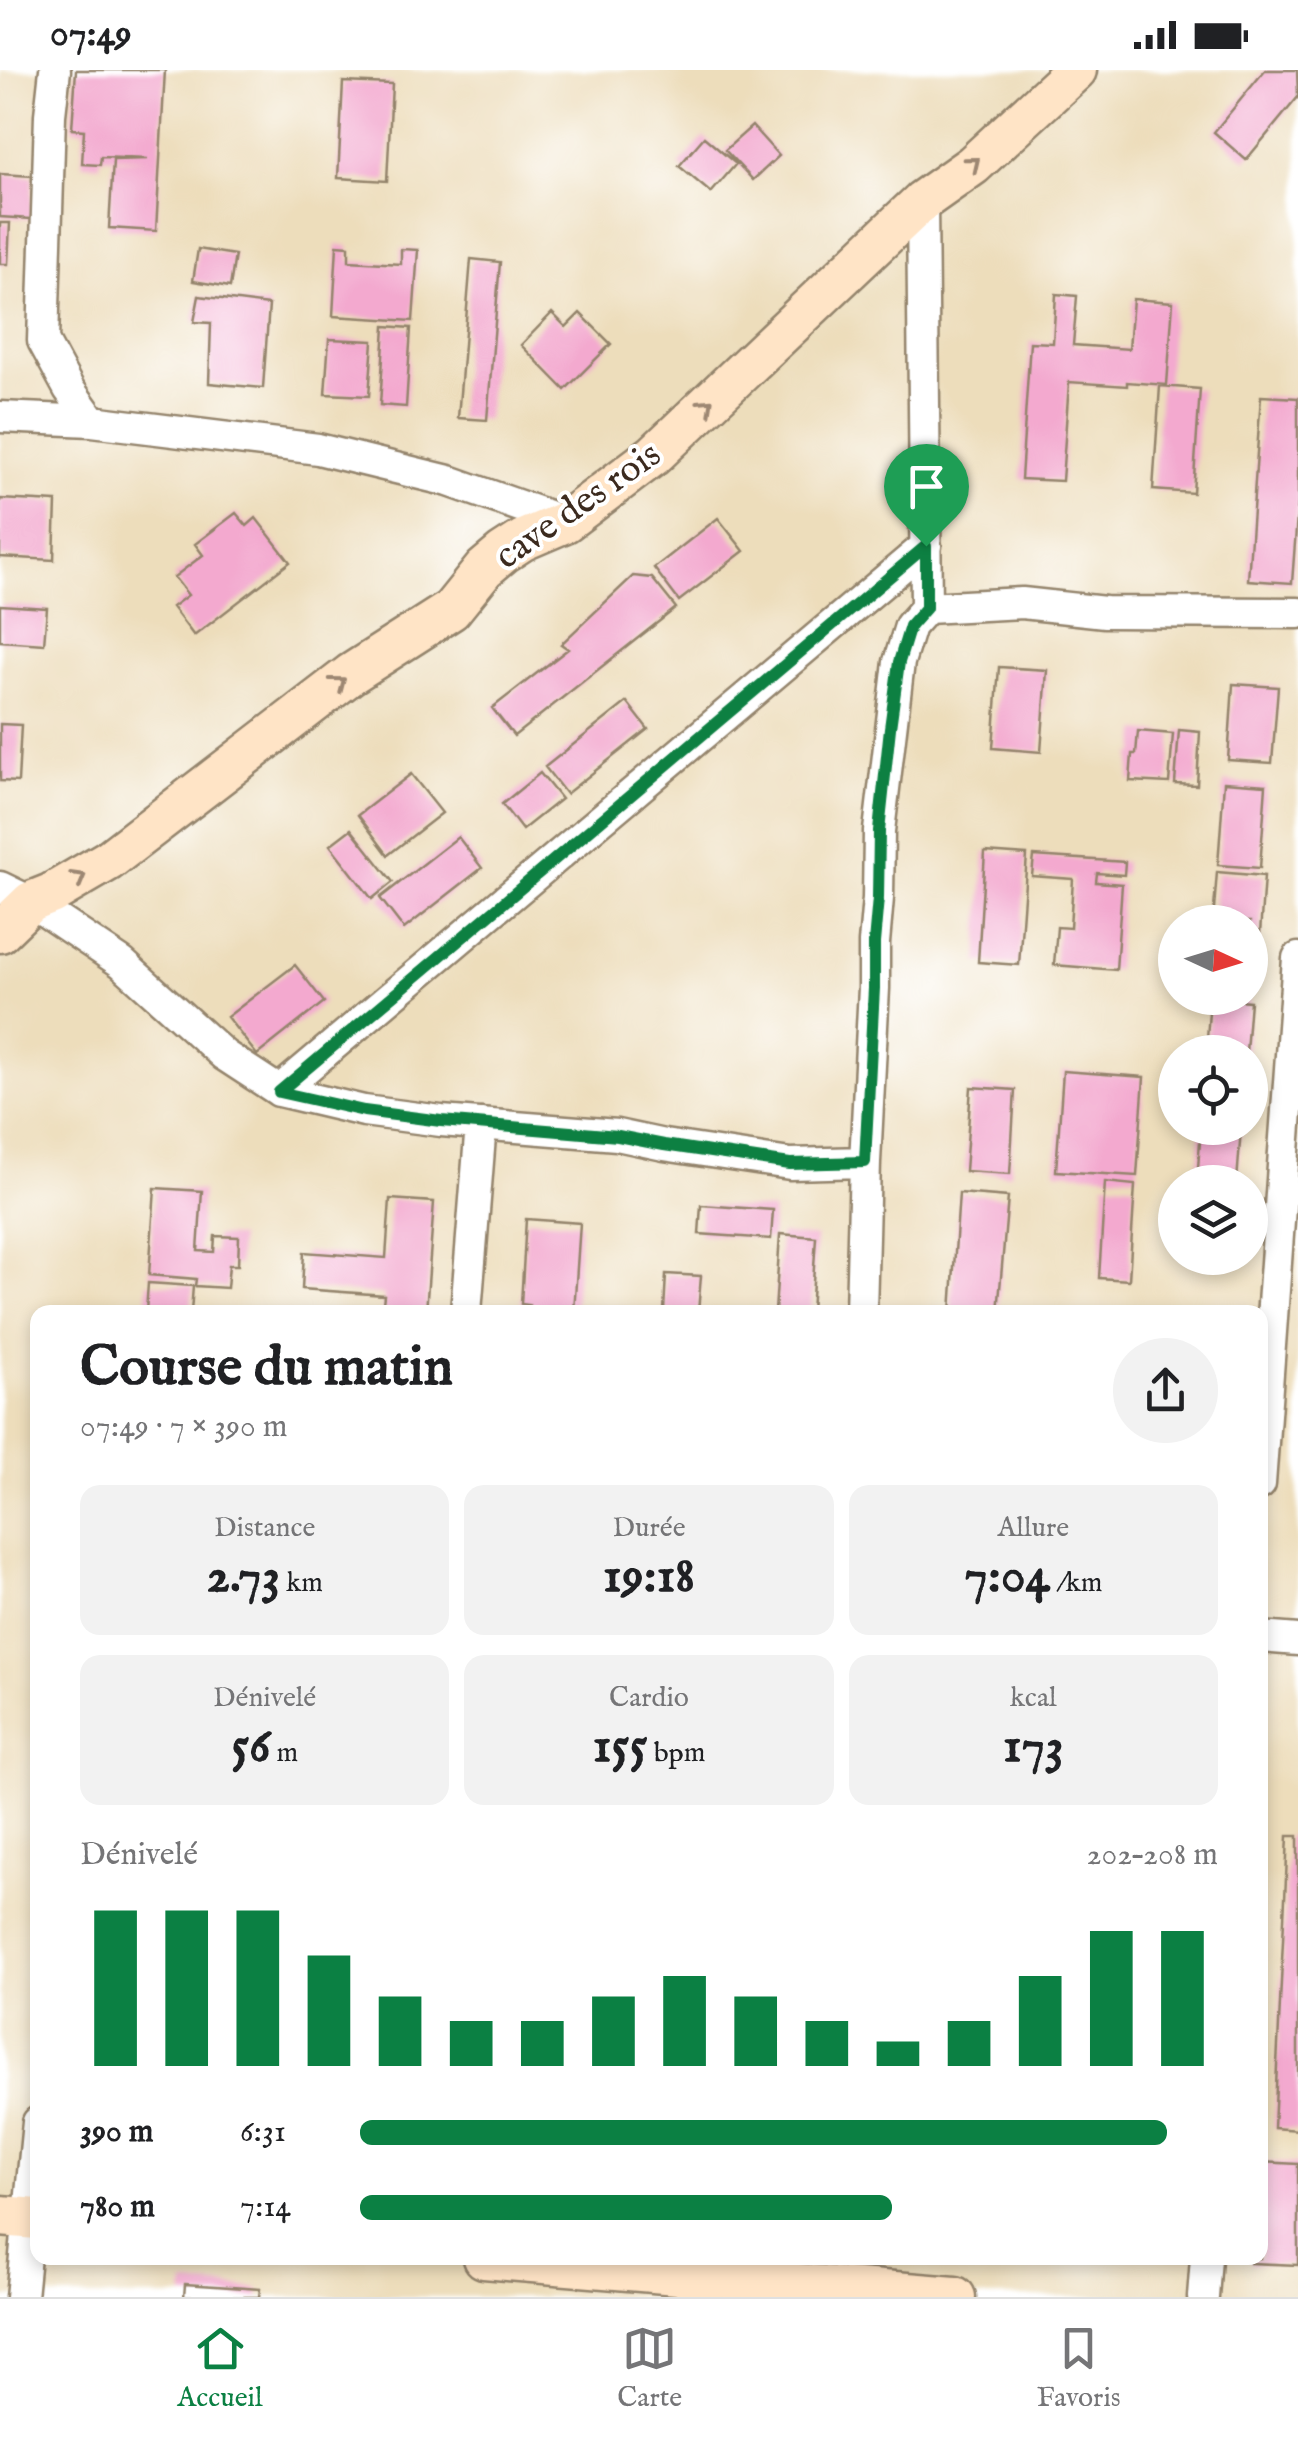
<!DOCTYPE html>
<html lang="fr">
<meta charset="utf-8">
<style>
:root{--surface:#fff;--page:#f2f2f2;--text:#202124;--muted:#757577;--line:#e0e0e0;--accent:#0b8043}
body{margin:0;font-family:"IM FELL English",serif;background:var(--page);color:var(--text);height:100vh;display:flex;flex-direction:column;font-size:38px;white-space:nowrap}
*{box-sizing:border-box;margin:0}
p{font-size:32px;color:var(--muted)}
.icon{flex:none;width:55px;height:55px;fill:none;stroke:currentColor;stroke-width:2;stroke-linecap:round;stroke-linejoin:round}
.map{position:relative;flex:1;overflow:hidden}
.details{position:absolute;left:30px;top:1235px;width:1238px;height:960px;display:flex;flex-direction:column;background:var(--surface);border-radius:20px;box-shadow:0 5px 15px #0003}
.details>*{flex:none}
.needle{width:65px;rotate:94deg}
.tools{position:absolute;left:1158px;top:835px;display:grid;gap:20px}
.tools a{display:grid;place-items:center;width:110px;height:110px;border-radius:50%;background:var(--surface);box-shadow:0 5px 15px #0003;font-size:50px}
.pin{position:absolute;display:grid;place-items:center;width:85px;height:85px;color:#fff;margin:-102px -42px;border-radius:50% 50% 50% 0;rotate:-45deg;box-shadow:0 0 10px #0007}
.pin .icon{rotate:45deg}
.round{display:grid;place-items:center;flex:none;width:105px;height:105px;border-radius:52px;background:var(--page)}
.overview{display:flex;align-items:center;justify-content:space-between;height:170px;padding:0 50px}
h1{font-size:55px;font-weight:700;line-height:75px}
.figures{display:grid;grid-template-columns:repeat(3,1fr);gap:15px;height:170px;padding:10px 50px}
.figures div{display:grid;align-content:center;border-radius:20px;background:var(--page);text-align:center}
.figures b{font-size:50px;font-weight:700}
.figures small{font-size:28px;font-weight:400}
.figures p{font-size:28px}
.chart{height:280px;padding:20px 50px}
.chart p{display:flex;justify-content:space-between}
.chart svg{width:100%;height:180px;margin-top:10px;stroke:var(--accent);stroke-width:6}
ul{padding:0 50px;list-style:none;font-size:32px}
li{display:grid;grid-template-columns:160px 120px 1fr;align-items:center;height:75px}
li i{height:25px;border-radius:12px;background:var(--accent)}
.status{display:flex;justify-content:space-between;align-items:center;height:70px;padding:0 50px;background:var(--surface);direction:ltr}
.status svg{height:28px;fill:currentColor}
.tabs{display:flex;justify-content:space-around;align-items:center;height:140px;border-top:2px solid var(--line);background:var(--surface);font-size:28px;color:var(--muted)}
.tabs a{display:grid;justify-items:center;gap:5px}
.tabs .selected{color:var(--accent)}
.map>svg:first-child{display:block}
.building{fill:#f3a9cf}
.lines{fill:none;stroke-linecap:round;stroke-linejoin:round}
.street-casing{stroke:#94846c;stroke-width:35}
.secondary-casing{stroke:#94846c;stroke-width:45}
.street{stroke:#fff;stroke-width:30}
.secondary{stroke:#ffe4c6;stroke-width:40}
.oneway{stroke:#9d8772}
.route-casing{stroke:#fff;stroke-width:20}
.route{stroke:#0b8043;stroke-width:12}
.labels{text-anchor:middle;stroke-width:8;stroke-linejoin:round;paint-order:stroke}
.street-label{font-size:38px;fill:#3b2a1e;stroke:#fff}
</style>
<div class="status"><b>07:49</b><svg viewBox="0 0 49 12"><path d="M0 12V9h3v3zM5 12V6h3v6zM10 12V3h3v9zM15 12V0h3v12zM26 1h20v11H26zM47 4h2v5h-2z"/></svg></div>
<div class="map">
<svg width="1298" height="2227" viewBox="0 0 1298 2227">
<rect width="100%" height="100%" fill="#fff"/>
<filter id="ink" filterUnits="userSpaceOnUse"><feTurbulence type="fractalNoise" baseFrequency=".01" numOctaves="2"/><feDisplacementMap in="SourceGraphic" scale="20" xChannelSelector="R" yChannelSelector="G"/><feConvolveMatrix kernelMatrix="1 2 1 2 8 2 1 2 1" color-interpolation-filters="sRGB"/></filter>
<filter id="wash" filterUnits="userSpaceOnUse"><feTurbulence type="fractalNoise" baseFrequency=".0048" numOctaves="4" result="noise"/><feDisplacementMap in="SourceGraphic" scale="40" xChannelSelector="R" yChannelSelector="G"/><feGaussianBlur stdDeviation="2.25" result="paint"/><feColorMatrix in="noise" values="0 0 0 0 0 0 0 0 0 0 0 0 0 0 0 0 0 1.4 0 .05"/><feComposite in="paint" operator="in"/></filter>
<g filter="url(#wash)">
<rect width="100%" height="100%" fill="#edddbb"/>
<g id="blocks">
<path class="building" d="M76 0H165L156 161 109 158 113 90 148 89 101 87 100 95 82 94 84 60 72 59Z
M1265 0H1297L1298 27 1246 90 1214 62Z
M343 12 392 14 387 111 338 108Z
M752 56 779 86 753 110 725 80Z
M704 67 736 94 711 123 679 96Z
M0 104 33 106 31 149 0 147Z
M0 153H10L8 194H0Z
M337 175 349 176V191L401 194V179L418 180 413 251 333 246Z
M198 179 235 185 230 217 193 211Z
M471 189 500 192 487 350 458 348Z
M1056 224 1077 226 1073 275 1129 279 1133 229 1173 232 1167 315 1127 312V316L1069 312 1062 411 1021 409 1030 272 1053 273Z
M199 226 269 235 263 318 209 313 211 253 194 252Z
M552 243 566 257 580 243 611 274 565 320 521 275Z
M385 256 411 258 406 337 380 335Z
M329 269 373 271 369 326 325 324Z
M1160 316 1200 319 1193 423 1153 420Z
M1261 326 1298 328V432L1292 513 1248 510Z
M0 429 56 432 54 490 0 487Z
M236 443 247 456 256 448 290 492 194 566 172 537 188 525 174 507 203 485 195 474Z
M718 448 744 481 679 531 654 498Z
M633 506 652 508 676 538 514 666 492 638 568 579 561 574Z
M0 535 47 538 44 574 0 571Z
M999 597 1047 600 1041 682 993 678Z
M1233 614 1278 617 1272 693 1228 690Z
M627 632 648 659 566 724 545 697Z
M0 654 21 655 18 712 0 711Z
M1179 660 1200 662 1197 715 1175 714Z
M1138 661 1173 664 1169 713 1130 711 1132 684H1136Z
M540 703 561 729 522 760 502 734Z
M411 704 442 743 388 785 358 745Z
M1224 712 1266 715 1260 798 1218 795Z
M351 759 393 812 372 829 330 775Z
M458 767 482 798 404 859 380 828Z
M985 782 1027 785 1019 895 978 892Z
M1034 786 1125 792 1124 805 1097 803 1096 812 1122 814 1116 900 1054 895 1057 857 1070 858 1073 809 1032 806Z
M1217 802 1264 806 1257 908H1250V852H1213Z
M295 895 324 932 257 985 227 947Z
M1210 928 1250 931 1246 982H1206Z
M1063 1001 1144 1007 1137 1106 1056 1101Z
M971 1017 1015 1020 1010 1104 965 1101Z
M1201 1058H1241L1237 1112 1197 1111Z
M1105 1112 1135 1115 1129 1210 1099 1208Z
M155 1118 202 1121 198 1181 214 1182 215 1166 239 1167 238 1195H229L227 1218 195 1216 196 1209 149 1205Z
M959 1123 1008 1127 998 1242H951Z
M390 1129 434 1132 426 1242H382L384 1225 302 1219 304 1182 386 1188Z
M701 1135 773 1140 771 1169 699 1164Z
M526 1149 580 1153 574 1242H528L529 1235 521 1234Z
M780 1164 816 1167 811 1242H775Z
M666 1204 701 1206 698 1242 664 1241Z
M148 1213 193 1216 191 1242H146Z
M1288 1766H1298V2060L1274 2058Z
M1260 2092 1298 2094V2195L1250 2193V2188H1260Z
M185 2214 260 2219 259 2227H184Z"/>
</g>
</g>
<g filter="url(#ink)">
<use href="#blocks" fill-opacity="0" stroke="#94846c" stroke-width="2.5"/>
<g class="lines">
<g class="street-casing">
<path id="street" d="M55 0 50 45 43 271 69 319 92 351
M922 131 926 538
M0 347 92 351 318 379 449 411 565 452
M0 817 31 832 122 893 224 985 279 1021 364 1041 441 1051 617 1065 664 1075 790 1094 865 1092
M279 1021 926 476
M466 1242 481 1054
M861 1242 865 1092 874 918V873L878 828 879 761 899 592 910 556 926 538 1022 533 1105 542 1298 543
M1260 1414 1298 888
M1260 1567 1298 1570
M21 2227 38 2052
M1203 2227 1206 2188"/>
</g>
<g class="secondary-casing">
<path id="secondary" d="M0 862 31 832 51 824 109 790 351 604 451 540 484 499 503 483 523 470 565 452 654 385 922 131 973 95 1076 0
M0 2146 38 2149
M484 2188 955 2227"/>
</g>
<use href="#street" class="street"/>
<use href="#secondary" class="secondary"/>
</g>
<defs><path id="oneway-chevron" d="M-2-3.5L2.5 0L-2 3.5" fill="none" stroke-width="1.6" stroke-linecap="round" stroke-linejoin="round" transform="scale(2.5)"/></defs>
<g class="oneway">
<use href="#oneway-chevron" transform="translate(973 93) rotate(-39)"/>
<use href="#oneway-chevron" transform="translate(707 335) rotate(-43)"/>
<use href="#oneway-chevron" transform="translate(339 613) rotate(-37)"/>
<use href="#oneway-chevron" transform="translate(79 808) rotate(-30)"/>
</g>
</g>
<g class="lines" filter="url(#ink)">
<g class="route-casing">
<path id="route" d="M926 476V538L910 556 899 592 890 658 879 761 878 828 874 873V918L865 1092 790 1094 664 1075 618 1066 441 1051 364 1041 279 1022Z"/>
</g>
<use href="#route" class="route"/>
</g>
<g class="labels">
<g class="street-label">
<text transform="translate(577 434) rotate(-35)" y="13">cave des rois</text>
</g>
</g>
</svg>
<div class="tools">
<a><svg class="needle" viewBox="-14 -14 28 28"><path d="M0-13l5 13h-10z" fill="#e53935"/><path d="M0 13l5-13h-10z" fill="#757577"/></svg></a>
<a><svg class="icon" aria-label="locate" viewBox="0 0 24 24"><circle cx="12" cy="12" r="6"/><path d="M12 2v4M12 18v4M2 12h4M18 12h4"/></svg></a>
<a><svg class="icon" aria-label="layers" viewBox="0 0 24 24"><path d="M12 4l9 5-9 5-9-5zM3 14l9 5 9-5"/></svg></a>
</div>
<div class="pin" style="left:926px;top:476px;background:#1e9e55"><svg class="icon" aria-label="arrive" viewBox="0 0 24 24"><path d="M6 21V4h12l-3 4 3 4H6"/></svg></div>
<section class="details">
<div class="overview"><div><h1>Course du matin</h1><p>07:49 · 7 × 390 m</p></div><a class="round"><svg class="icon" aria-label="share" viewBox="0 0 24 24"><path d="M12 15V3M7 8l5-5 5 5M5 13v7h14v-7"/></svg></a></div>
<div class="figures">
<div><p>Distance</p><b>2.73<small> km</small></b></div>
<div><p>Durée</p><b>19:18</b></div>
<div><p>Allure</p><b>7:04<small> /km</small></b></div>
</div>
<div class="figures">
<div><p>Dénivelé</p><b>56<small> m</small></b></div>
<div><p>Cardio</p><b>155<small> bpm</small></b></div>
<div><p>kcal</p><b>173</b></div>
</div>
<div class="chart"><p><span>Dénivelé</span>202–208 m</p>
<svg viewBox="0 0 160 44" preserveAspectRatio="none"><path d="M5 44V6M15 44V6M25 44V6M35 44V17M45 44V27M55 44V33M65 44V33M75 44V27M85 44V22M95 44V27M105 44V33M115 44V38M125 44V33M135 44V22M145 44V11M155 44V11"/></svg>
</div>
<ul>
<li><b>390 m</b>6:31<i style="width:94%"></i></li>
<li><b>780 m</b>7:14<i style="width:62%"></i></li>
</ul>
</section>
</div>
<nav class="tabs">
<a class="selected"><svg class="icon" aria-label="home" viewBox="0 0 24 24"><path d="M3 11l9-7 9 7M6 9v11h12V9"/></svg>Accueil</a>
<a><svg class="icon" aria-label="map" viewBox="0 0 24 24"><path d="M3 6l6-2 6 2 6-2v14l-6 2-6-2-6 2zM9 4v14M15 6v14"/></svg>Carte</a>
<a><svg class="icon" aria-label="saved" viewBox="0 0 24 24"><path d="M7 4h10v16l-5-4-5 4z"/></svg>Favoris</a>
</nav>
